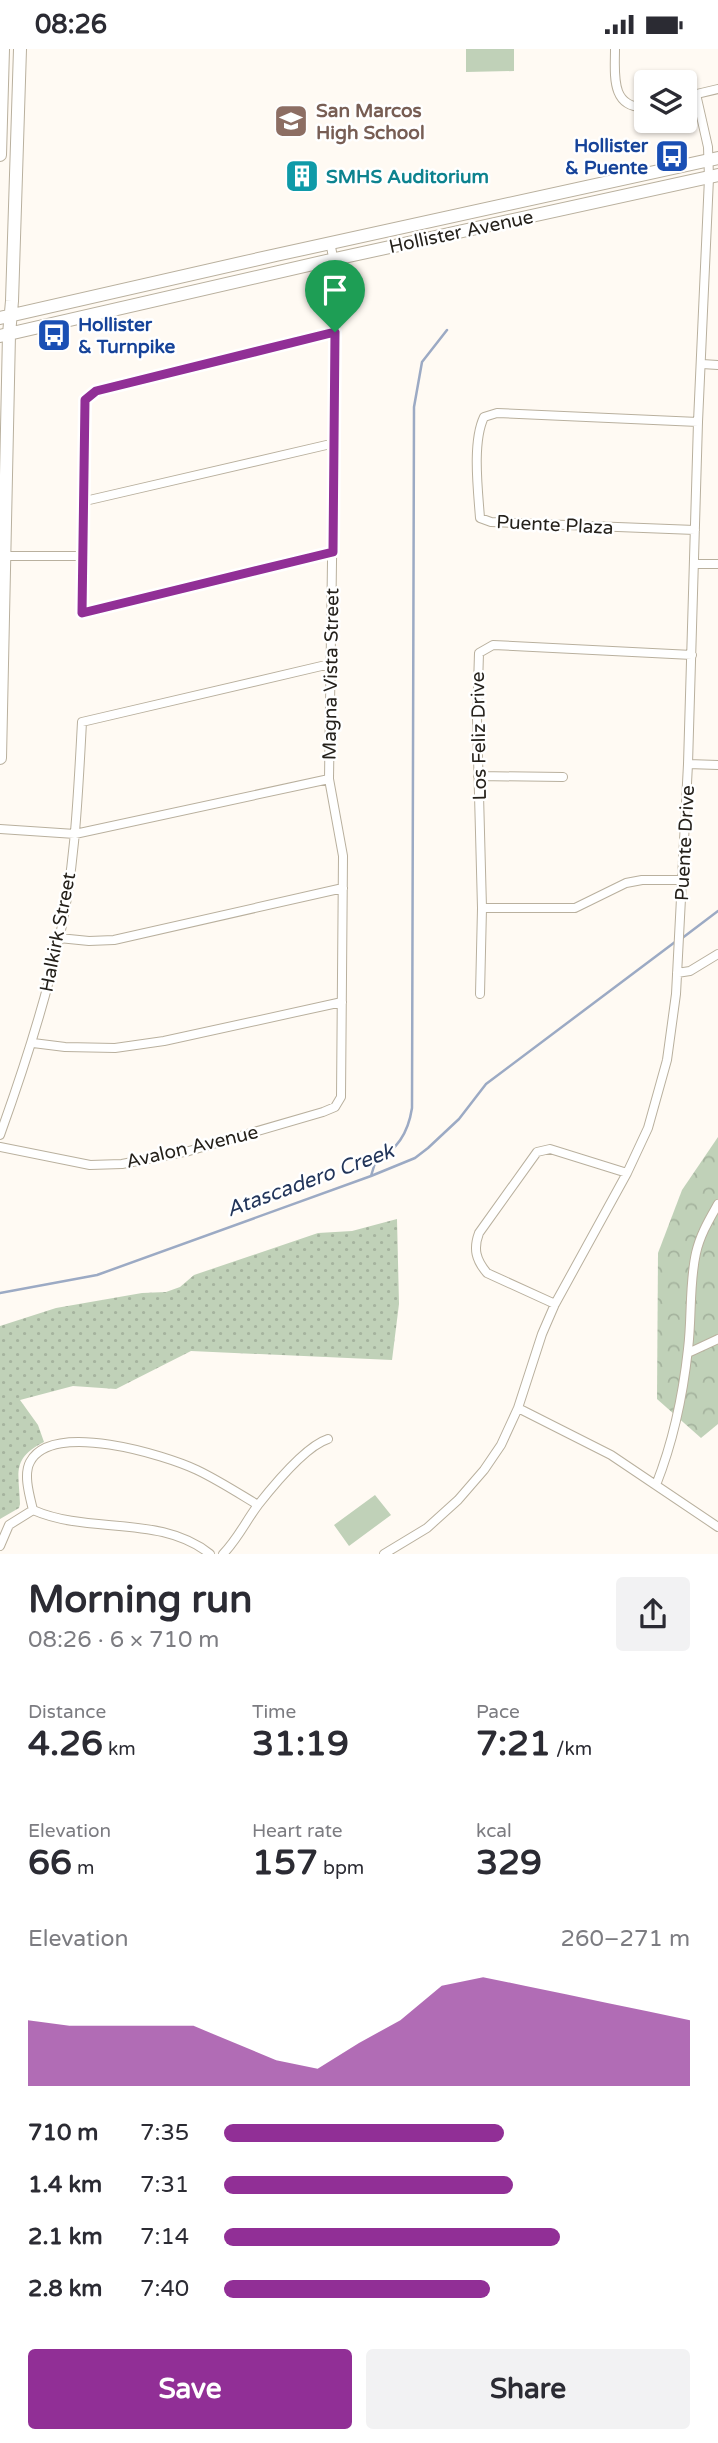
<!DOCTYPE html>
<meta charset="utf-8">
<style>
:root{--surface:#fff;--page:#f2f2f3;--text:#2b2b33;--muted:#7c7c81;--accent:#912f96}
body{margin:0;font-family:"Varela Round",sans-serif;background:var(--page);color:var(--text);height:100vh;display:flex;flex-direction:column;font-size:26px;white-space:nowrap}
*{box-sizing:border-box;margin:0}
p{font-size:23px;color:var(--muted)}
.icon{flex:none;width:38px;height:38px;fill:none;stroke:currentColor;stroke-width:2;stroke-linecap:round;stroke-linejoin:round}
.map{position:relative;height:1505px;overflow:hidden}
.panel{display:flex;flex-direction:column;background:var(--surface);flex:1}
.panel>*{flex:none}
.fabs{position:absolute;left:634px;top:21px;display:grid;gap:14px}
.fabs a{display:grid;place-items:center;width:63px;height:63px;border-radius:7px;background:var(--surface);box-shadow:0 2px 5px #0004;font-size:35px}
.pin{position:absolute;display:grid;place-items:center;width:60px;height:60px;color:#fff;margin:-72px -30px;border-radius:50% 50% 50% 0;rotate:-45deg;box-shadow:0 0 7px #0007}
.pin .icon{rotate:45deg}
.round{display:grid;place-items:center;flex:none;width:74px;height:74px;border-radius:7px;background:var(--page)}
.overview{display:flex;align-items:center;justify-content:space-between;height:119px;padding:0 28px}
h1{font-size:38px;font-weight:700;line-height:52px}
.metrics{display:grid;grid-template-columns:repeat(3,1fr);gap:10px;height:119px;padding:7px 28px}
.metrics div{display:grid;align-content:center}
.metrics b{font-size:35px;font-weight:700}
.metrics small{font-size:19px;font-weight:400}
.metrics p{font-size:19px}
.chart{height:196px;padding:14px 28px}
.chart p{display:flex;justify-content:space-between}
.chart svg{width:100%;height:126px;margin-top:7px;fill:var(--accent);opacity:.7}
.primary-button{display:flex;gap:14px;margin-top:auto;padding:14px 28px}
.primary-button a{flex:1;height:80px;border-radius:7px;background:var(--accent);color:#fff;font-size:28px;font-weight:700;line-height:80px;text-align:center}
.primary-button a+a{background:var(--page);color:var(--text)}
ul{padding:0 28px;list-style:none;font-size:23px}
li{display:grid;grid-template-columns:112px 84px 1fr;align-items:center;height:52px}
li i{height:18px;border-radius:9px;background:var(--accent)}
.status{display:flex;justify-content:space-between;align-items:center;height:49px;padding:0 35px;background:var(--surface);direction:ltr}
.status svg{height:19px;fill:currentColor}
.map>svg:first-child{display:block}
.grass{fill:url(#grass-dots)}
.forest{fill:url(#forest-crowns)}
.garden{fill:#c0d1b8}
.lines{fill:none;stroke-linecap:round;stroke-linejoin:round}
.stream{stroke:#9caac4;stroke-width:2.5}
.street-casing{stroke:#b9b09e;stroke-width:10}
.secondary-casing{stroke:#b9b09e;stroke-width:14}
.street{stroke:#fff;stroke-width:8}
.secondary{stroke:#fff;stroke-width:12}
.route-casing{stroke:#fff;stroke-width:14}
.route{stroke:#912f96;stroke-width:9}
.labels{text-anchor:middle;stroke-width:5;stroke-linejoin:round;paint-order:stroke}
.education-label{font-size:19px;font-weight:bold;fill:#785e54;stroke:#fff;text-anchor:start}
.transit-label{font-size:19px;font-weight:bold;fill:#164399;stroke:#fff;text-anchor:end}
.culture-label{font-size:19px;font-weight:bold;fill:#0d838f;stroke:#fff;text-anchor:start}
.street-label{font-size:19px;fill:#25211b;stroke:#fff}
.water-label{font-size:21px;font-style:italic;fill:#22355a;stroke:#fff}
</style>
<div class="status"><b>08:26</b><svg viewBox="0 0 49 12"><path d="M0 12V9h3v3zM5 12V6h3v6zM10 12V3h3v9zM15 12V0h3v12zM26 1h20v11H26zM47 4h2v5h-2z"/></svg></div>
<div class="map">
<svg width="718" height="1505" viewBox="0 0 718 1505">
<defs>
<pattern id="grass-dots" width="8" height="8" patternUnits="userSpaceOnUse" patternTransform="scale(1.75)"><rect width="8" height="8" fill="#c0d1b8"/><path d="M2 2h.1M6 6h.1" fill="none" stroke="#a5b39e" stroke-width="1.8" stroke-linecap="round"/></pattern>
<pattern id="forest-crowns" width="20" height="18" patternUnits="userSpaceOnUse" patternTransform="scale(1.75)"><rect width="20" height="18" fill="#c0d1b8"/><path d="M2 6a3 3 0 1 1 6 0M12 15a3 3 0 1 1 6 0" fill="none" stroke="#a5b39e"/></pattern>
</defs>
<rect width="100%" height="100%" fill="#fffaf3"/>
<path class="grass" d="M397 1170 399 1255 392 1311 191 1302 116 1340 73 1337 20 1351 38 1376 44 1393C11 1410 19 1423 20 1455L19 1459 0 1470V1277L56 1259 142 1244 166 1243 180 1238 194 1226 318 1184 352 1182Z"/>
<path class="forest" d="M718 1088V1375L701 1389 657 1350 658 1204 682 1141Z"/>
<path class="garden" d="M466 0H514V22L466 23Z
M375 1446 391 1466 349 1497 334 1476Z"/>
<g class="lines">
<path class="stream" d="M681 890 718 862
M371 1127 375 1114C397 1100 408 1085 412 1059L414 358 422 313 447 281
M0 1244 97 1226 371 1127 415 1109 428 1099 459 1070 486 1035 675 893"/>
<g class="street-casing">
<path id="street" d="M615 0C615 25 610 60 646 58
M684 48 718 40
M702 315 718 316
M85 452 335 394
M695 481 491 473 480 469C478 441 472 393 484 368L497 364 698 373
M333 503 82 564 85 350 96 342 335 283
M2 507H83
M695 515H718
M688 715 718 716
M478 727 563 728
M0 780 75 785 329 730
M482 859H575L626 834 642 831H681
M59 889 89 892 114 891 343 839
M677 924 690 922 718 905
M480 945 482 859 477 670 479 604 493 596 692 606
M33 994 65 998 115 999 164 992 342 953
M0 1086C23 1022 44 958 59 891 75 820 78 746 82 673L330 615
M0 1098 90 1116 122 1115 189 1102 323 1063 335 1058 341 1048 343 807 329 730 336 223 330 193
M555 1255 487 1224C476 1211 473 1200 479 1184L537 1103 550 1100 627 1124
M688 1304 718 1290
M518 1359 611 1406 718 1478
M656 1436C673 1393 683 1346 688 1300 692 1269 689 1235 696 1204 700 1186 709 1171 718 1155
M33 1461C30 1448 23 1426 30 1413 52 1371 165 1406 197 1421 218 1431 238 1444 258 1456
M33 1461C90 1486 160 1465 210 1505
M0 1497 9 1476 33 1461
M223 1505C237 1491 246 1472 258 1456 273 1437 306 1397 328 1390
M384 1505 427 1479 458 1451 484 1421 501 1396 518 1359 542 1285 555 1255 627 1124 648 1079 667 1011 676 945 688 715 698 373 709 129 708 98 696 45"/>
</g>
<g class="secondary-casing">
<path id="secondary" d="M0 106 3 0
M0 269 276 206 718 109
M0 287 335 210 718 126
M0 709 9 285 12 252 20 0"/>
</g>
<use href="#street" class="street"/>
<use href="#secondary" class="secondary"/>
</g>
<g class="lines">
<g class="route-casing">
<path id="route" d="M335 283 333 503 82 564 85 351 96 342Z"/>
</g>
<use href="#route" class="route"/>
</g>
<defs>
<g id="school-square" transform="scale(1.75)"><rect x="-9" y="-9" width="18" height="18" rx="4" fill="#8d6e63" stroke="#fff"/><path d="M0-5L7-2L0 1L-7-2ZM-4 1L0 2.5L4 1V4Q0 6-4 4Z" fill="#fff"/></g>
<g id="bus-square" transform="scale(1.75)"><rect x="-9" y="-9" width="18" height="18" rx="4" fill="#1a4fb4" stroke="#fff"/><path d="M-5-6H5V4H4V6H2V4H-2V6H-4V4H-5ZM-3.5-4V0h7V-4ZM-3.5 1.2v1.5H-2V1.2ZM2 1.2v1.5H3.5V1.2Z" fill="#fff"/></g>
<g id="building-square" transform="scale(1.75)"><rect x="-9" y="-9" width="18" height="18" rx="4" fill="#0f9aa8" stroke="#fff"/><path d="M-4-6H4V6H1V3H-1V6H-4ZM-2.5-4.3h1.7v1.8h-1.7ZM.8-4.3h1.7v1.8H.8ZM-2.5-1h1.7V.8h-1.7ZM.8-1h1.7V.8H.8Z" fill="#fff"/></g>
</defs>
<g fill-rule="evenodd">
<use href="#school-square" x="291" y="72"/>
<use href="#bus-square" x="672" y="107"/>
<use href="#building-square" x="302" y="127"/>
<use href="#bus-square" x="54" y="286"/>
</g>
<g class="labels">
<g class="education-label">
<text x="316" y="68">San Marcos<tspan x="316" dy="22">High School</tspan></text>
</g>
<g class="transit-label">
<text x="648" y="103">Hollister<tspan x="648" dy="22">&amp; Puente</tspan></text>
<text x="78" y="282" text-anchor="start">Hollister<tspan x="78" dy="22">&amp; Turnpike</tspan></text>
</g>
<g class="culture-label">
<text x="326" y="134">SMHS Auditorium</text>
</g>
<g class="street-label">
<text transform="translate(461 182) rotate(-12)" y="7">Hollister Avenue</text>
<text transform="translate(555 475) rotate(3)" y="7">Puente Plaza</text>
<text transform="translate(330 625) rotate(-89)" y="7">Magna Vista Street</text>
<text transform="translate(478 687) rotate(-91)" y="7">Los Feliz Drive</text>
<text transform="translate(684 794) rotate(-87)" y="7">Puente Drive</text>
<text transform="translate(57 883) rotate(-79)" y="7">Halkirk Street</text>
<text transform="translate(192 1097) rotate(-13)" y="7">Avalon Avenue</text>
</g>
<g class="water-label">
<text transform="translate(310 1131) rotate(-20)" y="7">Atascadero Creek</text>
</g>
</g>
</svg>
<div class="fabs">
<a><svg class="icon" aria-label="layers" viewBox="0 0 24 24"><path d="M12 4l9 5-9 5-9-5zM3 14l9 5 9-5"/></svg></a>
</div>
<div class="pin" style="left:335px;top:283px;background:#1e9e55"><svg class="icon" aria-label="arrive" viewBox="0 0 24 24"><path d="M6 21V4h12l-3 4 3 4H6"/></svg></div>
</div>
<section class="panel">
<div class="overview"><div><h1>Morning run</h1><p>08:26 · 6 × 710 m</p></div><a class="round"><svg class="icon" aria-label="share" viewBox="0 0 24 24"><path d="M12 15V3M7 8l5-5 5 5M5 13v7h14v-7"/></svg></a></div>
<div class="metrics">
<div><p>Distance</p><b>4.26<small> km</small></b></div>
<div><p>Time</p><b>31:19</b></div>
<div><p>Pace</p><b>7:21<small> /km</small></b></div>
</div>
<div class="metrics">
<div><p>Elevation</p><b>66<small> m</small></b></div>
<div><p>Heart rate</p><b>157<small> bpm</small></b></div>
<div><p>kcal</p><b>329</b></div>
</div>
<div class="chart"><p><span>Elevation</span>260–271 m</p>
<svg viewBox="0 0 160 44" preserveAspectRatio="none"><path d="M0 44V21L10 23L20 23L30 23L40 23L50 29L60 35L70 38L80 29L90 21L100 9L110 6L120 9L130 12L140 15L150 18L160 21V44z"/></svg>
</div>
<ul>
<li><b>710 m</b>7:35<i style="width:60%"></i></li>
<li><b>1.4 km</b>7:31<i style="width:62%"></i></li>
<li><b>2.1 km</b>7:14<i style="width:72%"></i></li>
<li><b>2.8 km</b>7:40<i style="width:57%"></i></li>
</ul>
<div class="primary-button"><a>Save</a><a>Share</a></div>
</section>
